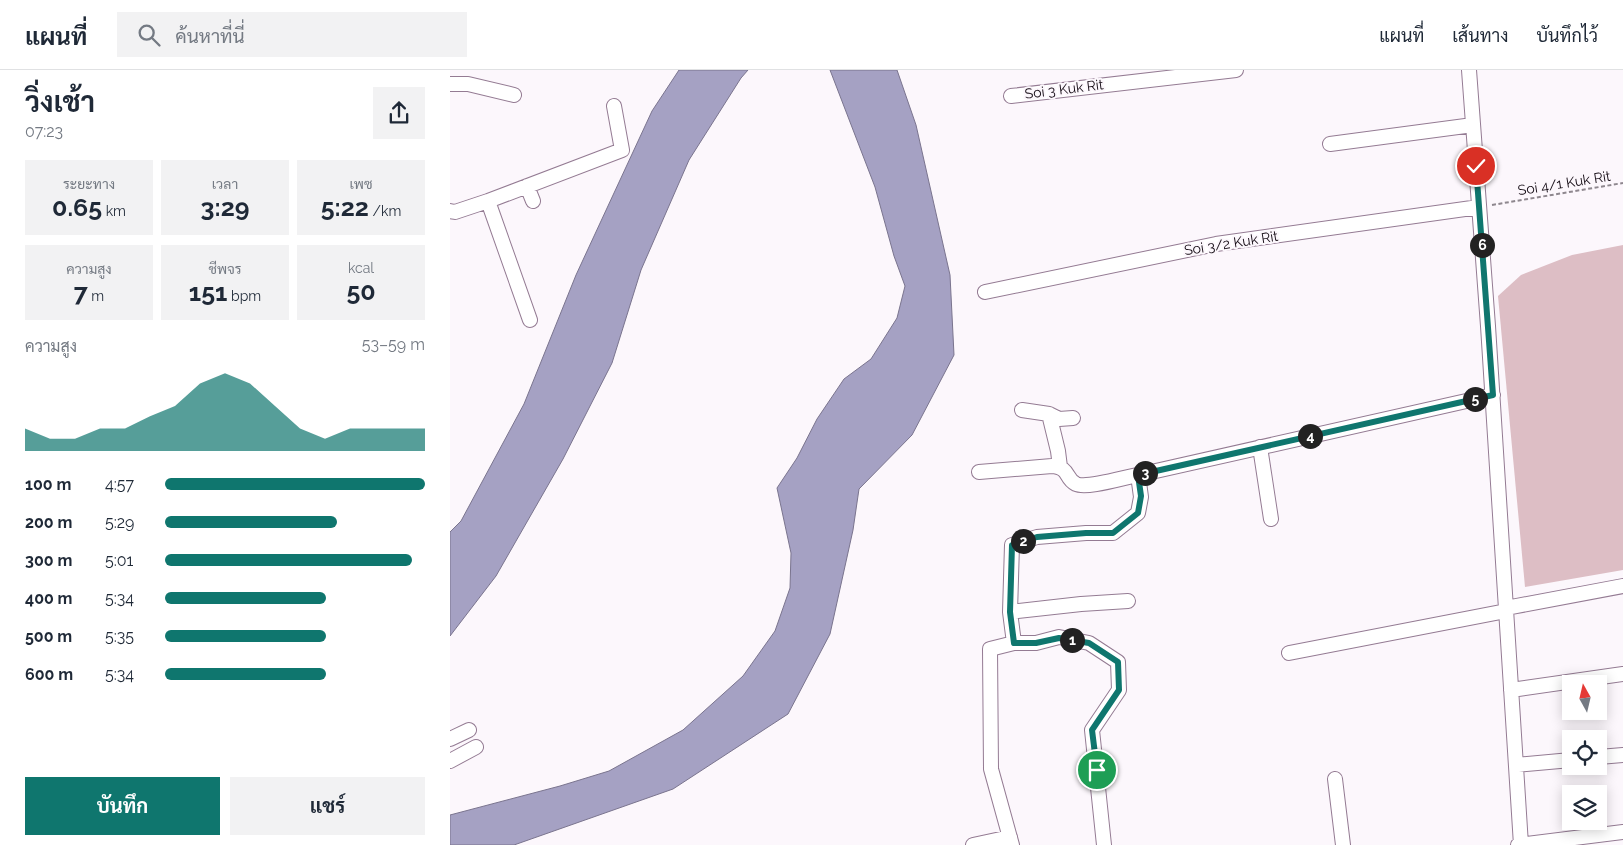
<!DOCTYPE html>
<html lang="th">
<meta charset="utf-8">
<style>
:root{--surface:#fff;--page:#f2f2f3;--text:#1f2937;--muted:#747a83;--line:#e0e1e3;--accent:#0f766e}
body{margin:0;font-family:Raleway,Sarabun,sans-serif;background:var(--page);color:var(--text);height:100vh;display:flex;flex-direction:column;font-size:19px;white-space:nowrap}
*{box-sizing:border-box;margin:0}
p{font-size:16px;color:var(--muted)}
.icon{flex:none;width:28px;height:28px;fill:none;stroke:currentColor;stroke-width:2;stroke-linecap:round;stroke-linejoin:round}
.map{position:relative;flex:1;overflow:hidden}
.panel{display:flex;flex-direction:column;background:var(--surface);width:450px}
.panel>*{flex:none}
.needle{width:32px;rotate:352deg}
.buttons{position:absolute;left:1112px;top:605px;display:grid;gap:10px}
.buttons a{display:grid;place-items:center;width:45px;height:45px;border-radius:0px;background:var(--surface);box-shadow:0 2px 12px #0003;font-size:25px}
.pin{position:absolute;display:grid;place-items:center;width:42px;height:42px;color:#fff;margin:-21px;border:2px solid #fff;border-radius:50%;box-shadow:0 1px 5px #0007}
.km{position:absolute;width:25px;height:25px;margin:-12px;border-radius:50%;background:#222;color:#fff;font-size:14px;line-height:25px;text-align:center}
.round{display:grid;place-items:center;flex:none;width:52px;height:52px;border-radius:0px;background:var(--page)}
.head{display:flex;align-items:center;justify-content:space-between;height:85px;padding:0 25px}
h1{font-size:28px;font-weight:700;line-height:38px}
.figures{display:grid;grid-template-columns:repeat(3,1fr);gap:8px;height:85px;padding:5px 25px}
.figures div{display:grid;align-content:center;border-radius:0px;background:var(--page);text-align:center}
.figures b{font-size:25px;font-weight:700}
.figures small{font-size:14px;font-weight:400}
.figures p{font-size:14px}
.chart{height:140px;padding:10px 25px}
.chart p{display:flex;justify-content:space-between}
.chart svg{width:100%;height:90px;margin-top:5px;fill:var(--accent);opacity:.7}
.cta{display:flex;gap:10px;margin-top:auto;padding:10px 25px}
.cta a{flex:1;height:58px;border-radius:0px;background:var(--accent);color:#fff;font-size:20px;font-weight:700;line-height:58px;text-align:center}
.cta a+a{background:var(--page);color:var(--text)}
ul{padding:0 25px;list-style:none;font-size:16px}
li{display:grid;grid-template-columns:80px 60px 1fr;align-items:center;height:38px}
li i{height:12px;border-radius:6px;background:var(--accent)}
header{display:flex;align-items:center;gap:30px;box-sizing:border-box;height:70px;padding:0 25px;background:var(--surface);border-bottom:1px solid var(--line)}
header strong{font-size:24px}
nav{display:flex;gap:28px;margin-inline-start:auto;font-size:18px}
.search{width:350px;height:45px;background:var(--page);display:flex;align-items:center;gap:12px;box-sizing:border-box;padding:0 18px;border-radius:0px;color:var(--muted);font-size:19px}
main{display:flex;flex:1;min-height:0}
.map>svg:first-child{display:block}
.green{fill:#ddbec5}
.water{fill:#a5a1c3;stroke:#7a748e}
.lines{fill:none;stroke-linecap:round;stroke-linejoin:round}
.minor-casing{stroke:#947b93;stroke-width:16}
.path{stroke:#8e878e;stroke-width:2;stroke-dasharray:4 2.5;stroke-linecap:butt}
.minor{stroke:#fff;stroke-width:14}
.route-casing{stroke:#fff;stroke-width:10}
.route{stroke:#0f766e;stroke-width:6}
.labels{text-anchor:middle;stroke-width:4;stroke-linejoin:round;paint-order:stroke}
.street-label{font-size:14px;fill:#140b14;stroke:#fcf7fc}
</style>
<header>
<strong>แผนที่</strong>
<div class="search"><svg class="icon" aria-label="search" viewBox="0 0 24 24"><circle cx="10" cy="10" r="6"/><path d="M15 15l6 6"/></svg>ค้นหาที่นี่</div>
<nav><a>แผนที่</a><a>เส้นทาง</a><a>บันทึกไว้</a></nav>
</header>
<main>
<section class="panel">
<div class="head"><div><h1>วิ่งเช้า</h1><p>07:23</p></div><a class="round"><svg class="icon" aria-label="share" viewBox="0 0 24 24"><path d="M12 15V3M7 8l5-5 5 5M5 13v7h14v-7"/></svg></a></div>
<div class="figures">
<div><p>ระยะทาง</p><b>0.65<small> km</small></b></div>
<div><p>เวลา</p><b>3:29</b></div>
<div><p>เพซ</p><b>5:22<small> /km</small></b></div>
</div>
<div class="figures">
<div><p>ความสูง</p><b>7<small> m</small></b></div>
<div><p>ชีพจร</p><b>151<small> bpm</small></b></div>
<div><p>kcal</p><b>50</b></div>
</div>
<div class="chart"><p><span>ความสูง</span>53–59 m</p>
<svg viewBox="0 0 160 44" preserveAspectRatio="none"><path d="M0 44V33L10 38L20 38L30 33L40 33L50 27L60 22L70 11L80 6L90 11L100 22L110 33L120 38L130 33L140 33L150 33L160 33V44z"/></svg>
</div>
<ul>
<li><b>100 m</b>4:57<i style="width:100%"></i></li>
<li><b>200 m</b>5:29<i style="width:66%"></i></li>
<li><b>300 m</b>5:01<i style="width:95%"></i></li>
<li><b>400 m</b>5:34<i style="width:62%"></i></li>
<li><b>500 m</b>5:35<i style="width:62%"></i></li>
<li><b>600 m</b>5:34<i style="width:62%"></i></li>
</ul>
<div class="cta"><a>บันทึก</a><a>แชร์</a></div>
</section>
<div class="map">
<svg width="1173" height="775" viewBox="0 0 1173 775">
<rect width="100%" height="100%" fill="#fcf7fc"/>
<path class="green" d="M1173 175V500L1075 517 1048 226 1071 205 1122 185Z"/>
<path class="water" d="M229 0H298L291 8 239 90 191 200 162 293 113 389 46 506 0 566V462L11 451 74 334 126 205 202 41Z
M380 0H447L466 55 500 205 504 285 462 365 409 419 403 460 380 564 338 644 223 719 64 775H0V745L110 716 159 701 233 660 293 606 325 561 340 518 341 483 327 418 347 388 367 349 394 309 421 289 447 248 455 216 444 186 425 117Z"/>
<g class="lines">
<g class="minor-casing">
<path id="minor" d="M1019 0 1038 256 1071 775
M0 14H18L64 25
M561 26 786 0
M880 74 1023 55
M77 116 83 131
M38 131 80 250
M0 141 5 142 38 131 172 80 164 36
M535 222 766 174 1029 137
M572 340 599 344 608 381 610 397
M599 344 609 349 623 348
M810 377 821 449
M529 402 602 396C621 398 614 408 626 414 637 419 675 407 688 405
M1056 538 1173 516
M560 542 631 534 678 531
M564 573 560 542 562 475 587 467 636 463H663L688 443 691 427 688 405 1043 325
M839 583 1056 541
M1061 620 1173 604
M0 669 19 660
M1149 687 1173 685
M0 691 26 677
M1066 695 1121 690
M885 709 893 775
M523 775 560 767
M562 775 541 699 540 579 564 573H586L609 567 639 573 668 592 669 620 642 660 654 775
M1068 775 1173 762"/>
</g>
<path class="path" d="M1042 135 1173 113"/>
<use href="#minor" class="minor"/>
</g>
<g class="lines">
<g class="route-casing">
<path id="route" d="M647 700 642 660 669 620 668 592 639 573 609 568 586 573H564L560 542 562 475 587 467 636 463H663L688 443 691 426 688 405 1043 325 1026 96"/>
</g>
<use href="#route" class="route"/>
</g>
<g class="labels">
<g class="street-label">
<text transform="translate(614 19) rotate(-7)" y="5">Soi 3 Kuk Rit</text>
<text transform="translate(1114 113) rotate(-9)" y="5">Soi 4/1 Kuk Rit</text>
<text transform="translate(781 173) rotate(-9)" y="5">Soi 3/2 Kuk Rit</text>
</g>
</g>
</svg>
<div class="buttons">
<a><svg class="needle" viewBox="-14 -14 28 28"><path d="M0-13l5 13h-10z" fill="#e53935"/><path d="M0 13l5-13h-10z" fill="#747a83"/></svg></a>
<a><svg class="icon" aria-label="locate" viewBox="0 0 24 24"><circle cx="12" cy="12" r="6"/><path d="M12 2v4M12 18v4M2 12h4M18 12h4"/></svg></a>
<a><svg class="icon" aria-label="layers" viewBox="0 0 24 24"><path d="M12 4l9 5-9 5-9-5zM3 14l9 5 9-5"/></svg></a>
</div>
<div class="pin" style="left:647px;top:700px;background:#1e9e55"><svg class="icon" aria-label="arrive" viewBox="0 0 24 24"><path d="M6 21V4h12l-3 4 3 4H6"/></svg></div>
<div class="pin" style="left:1026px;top:96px;background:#d93025"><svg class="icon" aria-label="check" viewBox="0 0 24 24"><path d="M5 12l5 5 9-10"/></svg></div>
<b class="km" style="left:622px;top:570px">1</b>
<b class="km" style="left:573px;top:471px">2</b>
<b class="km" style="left:695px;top:403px">3</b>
<b class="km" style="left:860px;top:366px">4</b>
<b class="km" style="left:1025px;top:329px">5</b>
<b class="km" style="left:1032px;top:175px">6</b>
</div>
</main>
